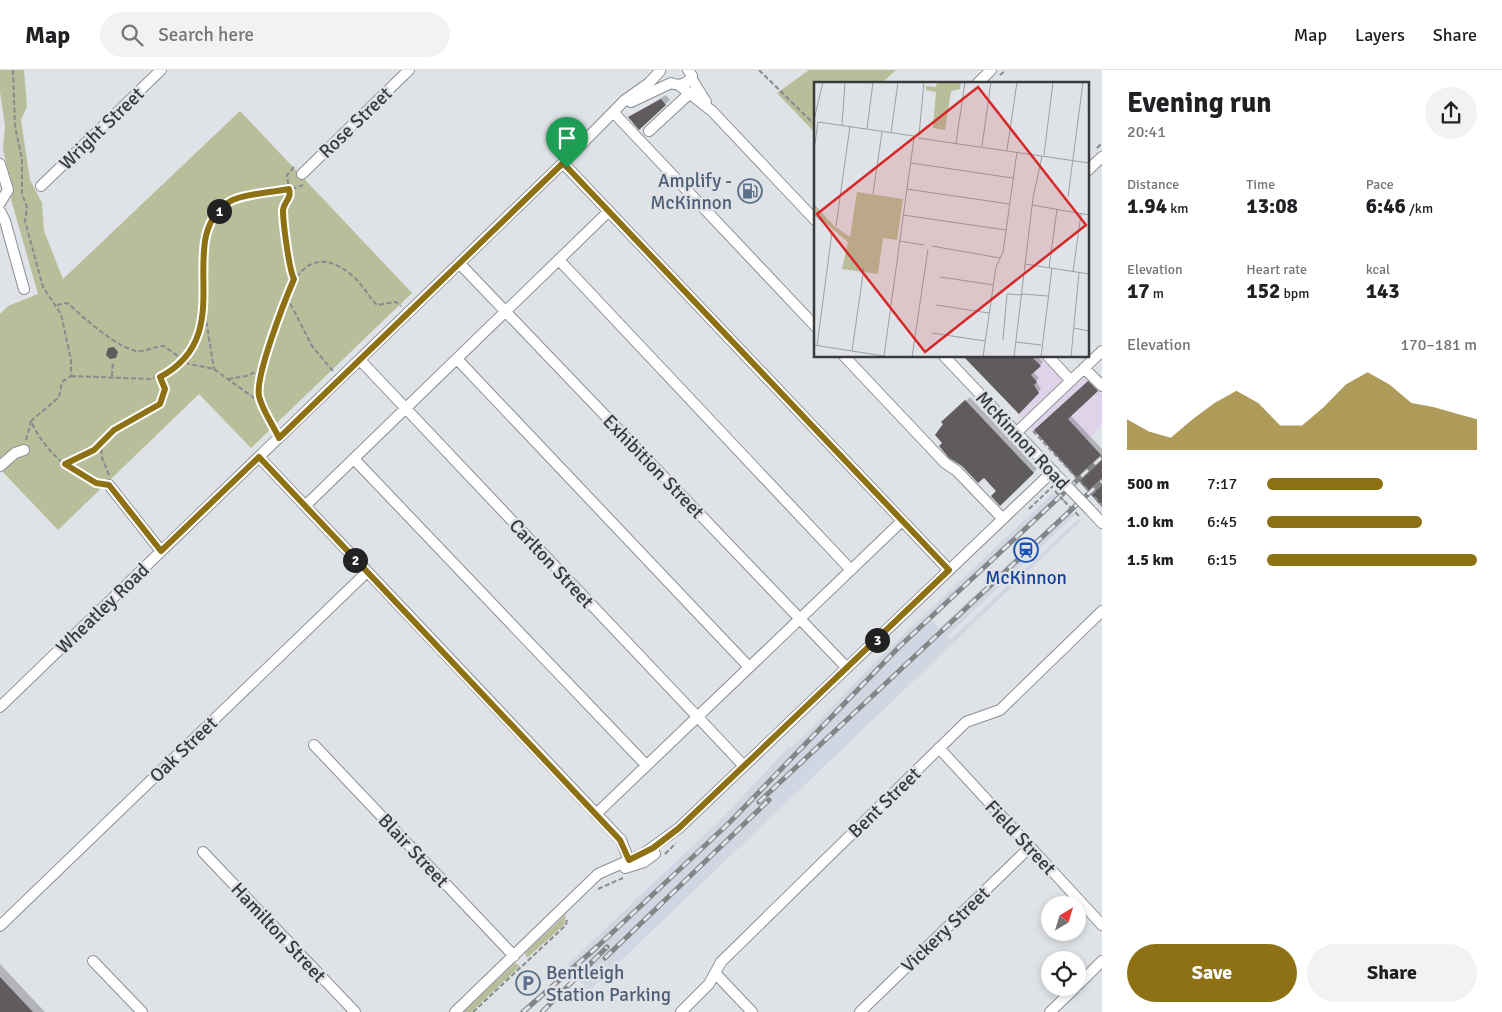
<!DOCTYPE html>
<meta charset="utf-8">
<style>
:root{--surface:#fff;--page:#f2f2f2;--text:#202124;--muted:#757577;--line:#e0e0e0;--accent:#8d7114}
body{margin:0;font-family:Signika,sans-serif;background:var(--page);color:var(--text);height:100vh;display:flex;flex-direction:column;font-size:19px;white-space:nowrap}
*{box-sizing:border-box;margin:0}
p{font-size:16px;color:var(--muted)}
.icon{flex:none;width:28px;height:28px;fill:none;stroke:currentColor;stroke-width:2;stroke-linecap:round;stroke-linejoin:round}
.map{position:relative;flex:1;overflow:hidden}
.details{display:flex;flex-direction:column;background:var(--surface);width:400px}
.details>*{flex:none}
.needle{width:32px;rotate:38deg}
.fabs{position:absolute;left:1041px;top:826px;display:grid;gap:10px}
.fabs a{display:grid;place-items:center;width:45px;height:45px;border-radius:50%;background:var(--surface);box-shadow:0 2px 8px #0003;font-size:25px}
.pin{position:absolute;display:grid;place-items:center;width:42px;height:42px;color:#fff;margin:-51px -21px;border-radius:50% 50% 50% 0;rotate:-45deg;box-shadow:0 0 5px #0007}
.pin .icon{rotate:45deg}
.km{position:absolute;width:25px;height:25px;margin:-12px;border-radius:50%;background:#222;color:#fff;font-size:14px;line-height:25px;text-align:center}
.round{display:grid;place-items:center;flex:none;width:52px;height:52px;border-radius:26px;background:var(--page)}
.overview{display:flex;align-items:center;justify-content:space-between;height:85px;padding:0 25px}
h1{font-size:28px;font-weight:800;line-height:38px}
.stats{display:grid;grid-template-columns:repeat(3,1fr);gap:8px;height:85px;padding:5px 25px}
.stats div{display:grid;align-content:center}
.stats b{font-size:21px;font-weight:800}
.stats small{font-size:14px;font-weight:400}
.stats p{font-size:14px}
.chart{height:140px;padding:10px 25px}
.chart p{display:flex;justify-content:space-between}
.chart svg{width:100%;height:90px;margin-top:5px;fill:var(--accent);opacity:.7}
.button{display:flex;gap:10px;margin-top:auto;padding:10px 25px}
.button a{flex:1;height:58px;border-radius:30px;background:var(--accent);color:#fff;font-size:20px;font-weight:800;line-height:58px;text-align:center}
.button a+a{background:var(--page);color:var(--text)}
ul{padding:0 25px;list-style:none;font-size:16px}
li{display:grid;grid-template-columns:80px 60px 1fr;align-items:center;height:38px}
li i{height:12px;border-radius:6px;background:var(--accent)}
header{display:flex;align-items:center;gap:30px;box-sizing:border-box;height:70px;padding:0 25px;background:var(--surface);border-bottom:1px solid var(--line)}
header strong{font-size:24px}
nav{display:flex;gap:28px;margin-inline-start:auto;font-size:18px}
.search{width:350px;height:45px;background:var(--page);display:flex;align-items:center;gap:12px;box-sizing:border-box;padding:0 18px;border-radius:28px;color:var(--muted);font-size:19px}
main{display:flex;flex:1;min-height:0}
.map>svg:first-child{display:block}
.commercial{fill:#ded3e8}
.built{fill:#d0d7e2}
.green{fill:#b8be99}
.shadow{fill:#0003}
.building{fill:#605c5e}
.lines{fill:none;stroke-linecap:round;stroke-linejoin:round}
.minor-casing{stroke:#8c8f93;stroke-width:12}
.path{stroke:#888a8d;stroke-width:2;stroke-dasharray:5 2.5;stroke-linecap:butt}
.minor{stroke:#fff;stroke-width:10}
.rail-casing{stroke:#838587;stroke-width:5}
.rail{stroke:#dfe2e6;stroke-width:3;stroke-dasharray:9;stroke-linecap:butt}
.minor-bridge-casing{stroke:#8c8f93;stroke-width:12;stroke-linecap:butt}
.path-bridge{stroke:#888a8d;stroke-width:2;stroke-dasharray:5 2.5;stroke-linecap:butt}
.minor-bridge{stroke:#fff;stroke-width:10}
.route-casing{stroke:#fff;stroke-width:10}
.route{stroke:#8d7114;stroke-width:6}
.labels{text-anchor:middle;stroke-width:5;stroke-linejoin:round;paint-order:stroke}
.street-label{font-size:19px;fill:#393a3c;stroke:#dfe2e6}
.service-label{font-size:19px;fill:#4e5e75;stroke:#dfe2e6;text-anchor:end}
.transit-label{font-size:19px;fill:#164399;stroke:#dfe2e6}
.inset-road{fill:none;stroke:#9d9fa2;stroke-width:1}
.view{fill:#d62828;fill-opacity:0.15;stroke:#d62828;stroke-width:2.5}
.inset-edge{fill:none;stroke:#393a3c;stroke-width:2.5}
</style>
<header>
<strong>Map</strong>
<div class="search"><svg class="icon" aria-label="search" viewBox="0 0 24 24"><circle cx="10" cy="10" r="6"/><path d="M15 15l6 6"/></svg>Search here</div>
<nav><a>Map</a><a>Layers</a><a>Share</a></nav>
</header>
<main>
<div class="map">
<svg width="1102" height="942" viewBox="0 0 1102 942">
<rect width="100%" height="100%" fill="#dfe2e6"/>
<path class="commercial" d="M963 286H1051L1065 300 1091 308 1102 319V355L1087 370 1069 397Z"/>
<path class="built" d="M1054 424 1060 429 931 549 939 558 1069 438 1075 445 947 566 950 570 1078 449 1081 451 589 921 566 896 721 749 789 677 791 678 809 661 881 586 1051 425Z"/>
<path class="green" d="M0 0H24L27 37 21 50 30 110 42 133 44 161 63 209 240 41 412 223 251 378 199 324 58 460 0 399V244L8 236 38 224 11 129 13 119 3 80 5 55 0 22Z
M809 0H896L881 14H816V64L777 23Z
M566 844 564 855 527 888 525 883Z
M515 893 520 896 471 942H463Z"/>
<path class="shadow" d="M666 25 670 30 639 58 629 47Z
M966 286H1037L1043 292 1033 302 1039 308 1036 311 1041 319 1019 342Z
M1091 309 1100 318 1070 345 1102 379V436L1036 360Z
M970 327 1037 399 1000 434 998 421 984 406 978 411 941 376 944 373 943 352Z
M0 894 45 942H0Z"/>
<path class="building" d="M661 29 666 35 639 60 628 47Z
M114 277 118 282 116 288 110 289 106 285 108 278Z
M963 286H1031L1041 296 1031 305 1037 312 1034 315 1039 323 1019 344Z
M1088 311 1098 321 1068 349 1102 386V437L1034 360Z
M965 330 1034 403 1000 436 991 426 996 421 984 408 978 413 962 396 949 388 939 376 942 373 935 365 943 354 941 352Z
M0 907 33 942H0Z"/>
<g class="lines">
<g class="minor-casing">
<path id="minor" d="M691 8 706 32
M674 14C681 16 688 13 692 6L688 0
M977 14 991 0
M679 15 712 41 816 151
M631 32 671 13
M614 43 816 257
M649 61 690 23
M563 93 949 500
M0 94 8 120 0 133
M1088 100 1102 87
M302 104 409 0
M41 116 161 0
M0 141 5 151 24 219
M559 190 851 500
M460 194 847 598
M844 286 945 393 957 401 1003 449
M944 286 1065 414
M1048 286 1071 311
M457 289 749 597
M360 290 744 696
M1084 298 1102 316
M1016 363 1102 281
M259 387 621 770 631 796
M354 389 646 695
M0 396 15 383 24 380
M109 415 161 481
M305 436 609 141
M1090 440 1102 453
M0 637 563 93 625 30 649 13 660 1
M314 675 514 886
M939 678 1102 855
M596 744 902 451
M203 782 355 942
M625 798 644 792 655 784
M0 856 367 502
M93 891 142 942
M715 903 752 942
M1078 915 1102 891
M455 942 598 804 643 784 679 758 1053 401
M681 942 709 914 721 892 966 652 1000 640 1102 541
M860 942 1030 777
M1050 942 1075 918"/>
</g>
<path class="path" d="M13 0 15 56 22 89V124L27 137 25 151 43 217 61 244 71 290V306L62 312 59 327 31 351C43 379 70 404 100 414
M759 0 816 56
M1000 5 1006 0
M1097 78 1102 73
M294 97 287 105 290 127 283 139 290 199 294 209
M287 227 312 276 333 301
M57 235 66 233 69 234C82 247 119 279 137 281 146 282 154 276 164 276L189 294 214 299 261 333 275 359
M204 237 214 299
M71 306 151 309 173 300 184 291 195 275 200 259 206 171C218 111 263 133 305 114
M112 306 113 291
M228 309 246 306 263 299C277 258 292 150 356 209 364 217 369 227 377 235L396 232 401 236
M261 333 258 315 263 299
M1033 361 1102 435
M26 370 31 351
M65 394 94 380 101 373
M1102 400V401
M109 405 102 388 101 373 114 360 160 334 165 319 160 307
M1092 424 1102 414
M1064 431 1070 437
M1029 439 1053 416
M665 784 676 773
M598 819 623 808
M473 942 566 855 567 848"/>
<use href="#minor" class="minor"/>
<g class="rail-casing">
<path id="rail" d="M759 732 1102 411
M605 888 769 730
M523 942 598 876 730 752 899 577 1102 387
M542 942 607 877"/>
</g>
<use href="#rail" class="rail"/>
<g class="minor-bridge-casing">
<path id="minor-bridge" d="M1065 414 1090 440"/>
</g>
<path class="path-bridge" d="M1055 421 1064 431
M1070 437 1080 447"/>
<use href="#minor-bridge" class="minor-bridge"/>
</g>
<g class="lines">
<g class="route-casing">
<path id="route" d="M563 93 949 500 679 758 653 778 629 790 620 770 259 387 161 481 109 415 96 413 65 394 94 380 114 360 160 334 165 319 160 307C242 264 171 170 229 132 241 124 274 122 289 119 292 129 284 131 283 140 283 152 289 200 294 209 285 230 255 306 259 326 262 340 273 355 279 368Z"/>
</g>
<use href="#route" class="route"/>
</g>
<defs>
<g id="fuel-ring" transform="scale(1.25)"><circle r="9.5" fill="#dfe2e6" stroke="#5c6f8a" stroke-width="1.5"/><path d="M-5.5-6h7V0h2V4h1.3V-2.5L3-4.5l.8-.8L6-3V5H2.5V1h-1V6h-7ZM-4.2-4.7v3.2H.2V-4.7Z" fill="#5c6f8a"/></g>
<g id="station-ring" transform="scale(1.25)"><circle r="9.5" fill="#dfe2e6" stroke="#1a4fb4" stroke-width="1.5"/><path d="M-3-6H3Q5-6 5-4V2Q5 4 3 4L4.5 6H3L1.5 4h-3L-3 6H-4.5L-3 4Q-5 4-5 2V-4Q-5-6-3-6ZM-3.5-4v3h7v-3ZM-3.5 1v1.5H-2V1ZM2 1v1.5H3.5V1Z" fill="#1a4fb4"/></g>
<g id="parking-ring" transform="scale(1.25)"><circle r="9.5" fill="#dfe2e6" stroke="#5c6f8a" stroke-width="1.5"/><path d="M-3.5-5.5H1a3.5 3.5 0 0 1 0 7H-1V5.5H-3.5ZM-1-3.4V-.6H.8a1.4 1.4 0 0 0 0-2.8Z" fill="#5c6f8a"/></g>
</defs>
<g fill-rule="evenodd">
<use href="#fuel-ring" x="750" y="121"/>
<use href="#station-ring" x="1026" y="480"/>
<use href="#parking-ring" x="528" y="913"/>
</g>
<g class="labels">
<g class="street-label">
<text transform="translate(355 52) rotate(-44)" y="7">Rose Street</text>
<text transform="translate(101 58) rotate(-44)" y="7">Wright Street</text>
<text transform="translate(1023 370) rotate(47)" y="7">McKinnon Road</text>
<text transform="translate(654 396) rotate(46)" y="7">Exhibition Street</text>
<text transform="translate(552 493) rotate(47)" y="7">Carlton Street</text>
<text transform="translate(102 538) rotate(-44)" y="7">Wheatley Road</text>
<text transform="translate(183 679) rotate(-44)" y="7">Oak Street</text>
<text transform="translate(884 732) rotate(-44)" y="7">Bent Street</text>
<text transform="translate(1021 767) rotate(47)" y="7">Field Street</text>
<text transform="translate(414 780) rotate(47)" y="7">Blair Street</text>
<text transform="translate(945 859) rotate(-44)" y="7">Vickery Street</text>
<text transform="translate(279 862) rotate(47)" y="7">Hamilton Street</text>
</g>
<g class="service-label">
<text x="732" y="117">Amplify -<tspan x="732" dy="22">McKinnon</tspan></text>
<text x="546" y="909" text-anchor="start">Bentleigh<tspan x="546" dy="22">Station Parking</tspan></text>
</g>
<g class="transit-label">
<text x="1026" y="514">McKinnon</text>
</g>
</g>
<g transform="translate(814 12)">
<rect width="275" height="275" fill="#dfe2e6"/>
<path d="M123 0H147L146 7 137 9 131 48 119 46 122 10 112 8V4L122 5ZM43 110 89 117 83 158 69 156 64 192 28 187 34 160 0 131V122L20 144 36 155Z" fill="#b8be99"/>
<path class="inset-road" d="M0 38 9 0M4 40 100 54M28 43 31 0M53 47 59 0M77 51 84 0M105 53 110 0M104 56 275 81M142 61 151 0M168 64 177 0M0 68 4 40M193 68 203 0M230 73 239 0M97 81 199 96M93 107 195 122M59 112 68 50M254 115 269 0M218 123 275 133M0 132 18 150 3 264M89 133 192 148M22 144 36 44M85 159 110 163M118 164 186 176M211 182 275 192M182 185 189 170 203 70M235 186 243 127M259 190 267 132M126 195 180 203M208 212 234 214M122 223 175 231M260 246 275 249M118 251 171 259M189 258 193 212 208 213M202 260 227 263M0 263 76 275M38 269 50 185M70 274 100 56M98 275 114 167M169 275 182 185M200 275 219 116 228 74M227 275 238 186M257 275 265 190"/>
<path class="view" d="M164 5 272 143 111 270 3 132Z"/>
<rect width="275" height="275" class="inset-edge"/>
</g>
</svg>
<div class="fabs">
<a><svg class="needle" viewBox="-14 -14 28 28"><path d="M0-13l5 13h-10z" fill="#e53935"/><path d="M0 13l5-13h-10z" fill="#757577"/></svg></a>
<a><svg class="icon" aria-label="locate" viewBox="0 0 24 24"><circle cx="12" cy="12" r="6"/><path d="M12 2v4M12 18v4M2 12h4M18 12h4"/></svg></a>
</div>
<div class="pin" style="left:567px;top:98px;background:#1e9e55"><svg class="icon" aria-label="arrive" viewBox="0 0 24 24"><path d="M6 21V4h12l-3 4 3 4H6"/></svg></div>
<b class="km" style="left:219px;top:141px">1</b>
<b class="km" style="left:355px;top:490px">2</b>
<b class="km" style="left:877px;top:570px">3</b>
</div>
<section class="details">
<div class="overview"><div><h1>Evening run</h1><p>20:41</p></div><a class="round"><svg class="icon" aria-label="share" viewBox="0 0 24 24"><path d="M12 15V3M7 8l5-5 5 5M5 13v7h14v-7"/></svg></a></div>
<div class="stats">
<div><p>Distance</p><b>1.94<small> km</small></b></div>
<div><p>Time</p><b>13:08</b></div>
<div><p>Pace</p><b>6:46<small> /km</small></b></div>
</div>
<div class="stats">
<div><p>Elevation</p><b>17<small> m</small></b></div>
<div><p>Heart rate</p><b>152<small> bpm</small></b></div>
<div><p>kcal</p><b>143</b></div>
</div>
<div class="chart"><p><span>Elevation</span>170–181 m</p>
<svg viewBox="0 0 160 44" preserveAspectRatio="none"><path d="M0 44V29L10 35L20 38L30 29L40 21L50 15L60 21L70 32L80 32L90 23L100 12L110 6L120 12L130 21L140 23L150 26L160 29V44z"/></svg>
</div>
<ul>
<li><b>500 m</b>7:17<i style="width:55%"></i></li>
<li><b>1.0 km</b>6:45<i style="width:74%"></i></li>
<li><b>1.5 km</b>6:15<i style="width:100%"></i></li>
</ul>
<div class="button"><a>Save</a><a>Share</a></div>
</section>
</main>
